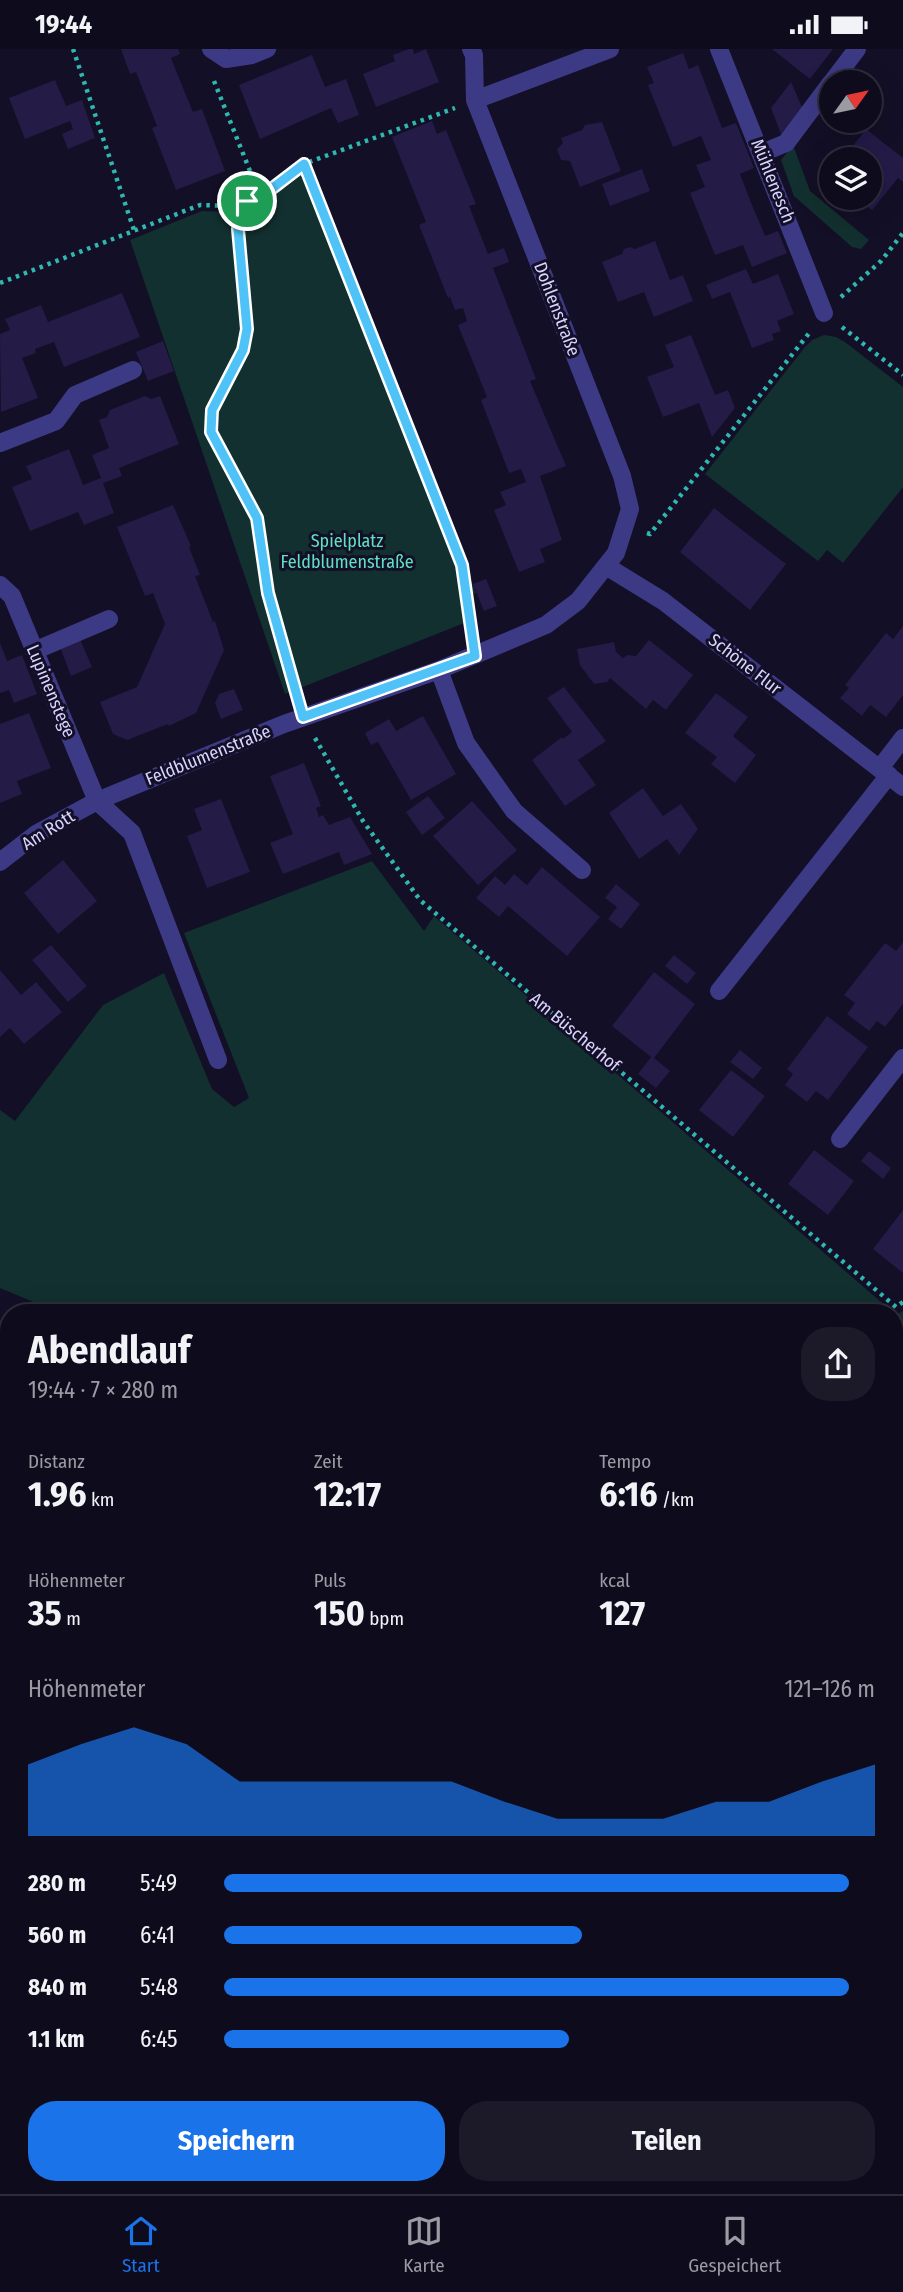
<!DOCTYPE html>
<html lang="de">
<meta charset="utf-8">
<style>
:root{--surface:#0e0b1c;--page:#1c1929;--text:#f1f3f6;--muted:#9b9ba3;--line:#2e2b3b;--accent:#1a73e8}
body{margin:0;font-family:"Fira Sans Condensed",sans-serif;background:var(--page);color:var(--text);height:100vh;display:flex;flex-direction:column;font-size:26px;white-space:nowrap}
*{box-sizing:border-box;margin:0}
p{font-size:23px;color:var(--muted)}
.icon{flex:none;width:38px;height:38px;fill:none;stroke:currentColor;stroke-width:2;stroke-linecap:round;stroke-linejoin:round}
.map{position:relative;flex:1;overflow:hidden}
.sheet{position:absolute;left:0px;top:1255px;width:903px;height:891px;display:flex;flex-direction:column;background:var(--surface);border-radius:28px 28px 0 0;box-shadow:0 7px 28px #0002,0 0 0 2px var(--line)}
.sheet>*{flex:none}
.needle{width:46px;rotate:57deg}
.buttons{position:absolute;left:819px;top:21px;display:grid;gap:14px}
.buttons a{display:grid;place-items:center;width:63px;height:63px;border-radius:50%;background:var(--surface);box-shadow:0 7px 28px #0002,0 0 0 2px var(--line);font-size:35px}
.pin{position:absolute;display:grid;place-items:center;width:60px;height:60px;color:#fff;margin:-30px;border:4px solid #fff;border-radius:50%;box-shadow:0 2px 7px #0007}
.round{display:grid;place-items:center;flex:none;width:74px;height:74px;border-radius:28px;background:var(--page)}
.summary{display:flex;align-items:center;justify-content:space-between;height:119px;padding:0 28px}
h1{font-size:38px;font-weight:700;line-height:52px}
.metrics{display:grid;grid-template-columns:repeat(3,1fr);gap:10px;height:119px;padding:7px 28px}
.metrics div{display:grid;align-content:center}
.metrics b{font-size:35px;font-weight:700}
.metrics small{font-size:19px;font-weight:400}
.metrics p{font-size:19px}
.chart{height:196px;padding:14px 28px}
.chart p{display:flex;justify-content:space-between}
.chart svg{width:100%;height:126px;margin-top:7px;fill:var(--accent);opacity:.7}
.button{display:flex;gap:14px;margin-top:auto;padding:14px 28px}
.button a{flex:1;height:80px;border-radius:28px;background:var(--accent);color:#fff;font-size:28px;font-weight:700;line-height:80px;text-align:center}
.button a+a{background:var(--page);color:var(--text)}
ul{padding:0 28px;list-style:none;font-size:23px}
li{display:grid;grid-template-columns:112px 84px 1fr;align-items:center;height:52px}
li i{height:18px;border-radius:9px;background:var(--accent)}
.status{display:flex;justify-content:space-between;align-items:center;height:49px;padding:0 35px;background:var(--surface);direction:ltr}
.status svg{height:19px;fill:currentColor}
.menu{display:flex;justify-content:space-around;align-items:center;height:98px;border-top:2px solid var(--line);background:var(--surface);font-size:19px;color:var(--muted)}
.menu a{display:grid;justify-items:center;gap:4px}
.menu .on{color:var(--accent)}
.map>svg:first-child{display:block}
.green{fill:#12302f}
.building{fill:#241b47}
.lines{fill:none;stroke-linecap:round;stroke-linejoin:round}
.path{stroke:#2fb8b0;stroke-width:4.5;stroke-dasharray:3.5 5;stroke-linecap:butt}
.service{stroke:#3d3a85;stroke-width:18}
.minor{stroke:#3d3a85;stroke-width:18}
.primary{stroke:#c25bff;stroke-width:18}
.rail-casing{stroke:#00e5ff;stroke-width:8}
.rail{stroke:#130f26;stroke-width:5;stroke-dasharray:16;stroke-linecap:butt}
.route-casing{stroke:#fff;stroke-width:14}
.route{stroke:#4fc3f7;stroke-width:9}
.labels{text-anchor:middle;stroke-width:6;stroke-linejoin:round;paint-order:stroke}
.street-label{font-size:18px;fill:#d9d4ff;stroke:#130f26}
.park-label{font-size:18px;fill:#5fe0c0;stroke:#130f26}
</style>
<div class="status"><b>19:44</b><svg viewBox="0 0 49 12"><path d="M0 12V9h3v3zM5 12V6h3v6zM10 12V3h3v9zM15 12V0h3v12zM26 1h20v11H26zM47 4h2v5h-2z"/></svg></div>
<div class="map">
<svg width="903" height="2145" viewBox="0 0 903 2145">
<rect width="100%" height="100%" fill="#130f26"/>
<path class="green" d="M793 96 810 142 869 191 861 200 852 198 794 147 781 111Z
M310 119 476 544 463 549 472 571 285 645 130 191 202 162 239 163 286 138Z
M824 286 836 288 845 293 903 338V438L843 514 827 501 818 512 705 425 805 298 812 291Z
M372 812 424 882 434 867 888 1259 885 1263 60 1264 0 1239V1061L15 1072 103 956 164 924 212 1040 234 1058 249 1049 184 884Z
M903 1262V1409L894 1415V1267Z
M0 1652 9 1654V1778L0 1781Z"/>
<path class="building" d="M121 0H178L180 5 171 9 179 29 193 63 202 60 225 122 176 141 152 79 157 77 136 23 130 25Z
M409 0H413L414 5 426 0 439 33 376 58 363 25 395 12 393 6Z
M772 0H833L810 30Z
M683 4 689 20 698 16 722 79 736 74 754 119 740 125 752 156 765 187 778 182 787 204 752 218 743 196 715 206 690 144 705 138 696 116 711 111 701 87 673 98 648 36 654 34 647 18Z
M312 6 325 38 346 30 359 66 338 74 331 59 260 90 239 36Z
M55 31 66 57 82 51 95 89 68 100 62 85 73 80 70 72 25 90 9 49Z
M791 33 802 58 781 85 771 59Z
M432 72 437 85 446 81 476 155 469 157 488 205 504 199 509 213 493 219 536 330 530 332 566 417 540 427 562 491 540 500 545 513 519 523 494 461 506 456 500 443 526 433 521 420 509 424 481 351 487 348 458 276 467 272 463 259 455 261 450 248 448 249 419 176 426 173 392 88Z
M602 73 621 122 580 138 570 112 561 111 557 100 563 94 561 89 582 81 585 76Z
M866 80 903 109V133L898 129 872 161 856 149H870V110H859L849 102Z
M642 120 650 142 610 157 602 135Z
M655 192 670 231 683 226 693 252 654 268 644 243 618 253 602 213 622 205 624 200 630 198 635 200Z
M746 220 753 235 778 225 794 265 777 272 781 282 772 285 774 291 752 299 730 243 712 250 706 236Z
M122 244 140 288 64 318 54 293 35 300 36 304 22 309 38 349 1 363 0 285 10 281 5 270 41 256 48 273Z
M691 286 715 346 728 341 735 359 712 388 699 354 663 368 647 328 674 318 665 296Z
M163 292 174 322 148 332 136 303Z
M145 347 151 350 160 347 179 395 119 419 122 427 103 434 114 464 84 476 78 463 30 482 12 438 32 430 26 417 69 400 83 436 101 429 92 406 109 399 99 371 107 368 110 361Z
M173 456 191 497 189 498 200 526 195 527 213 573 215 572 224 601 196 664 169 677 168 675 127 691 113 685 100 653 137 638 165 575 153 544 145 547 117 478Z
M714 459 786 515 750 561 680 503Z
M486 530 497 557 484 562 473 535Z
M903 577V646L886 668 870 656 862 667 840 649 849 639 845 636 886 584 893 590Z
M80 590 92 618 71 627 60 598Z
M649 591 693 626 666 661 653 651 646 660 610 629 607 633 594 635 580 616 577 600 614 593 616 603 623 609 627 606 636 607Z
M0 594 7 612 22 606 37 645 14 654 9 641 0 644Z
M564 638 606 692 578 711 596 736 565 757 532 711 562 688 563 690 572 683 547 649Z
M234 640 243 661 221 670 215 654 219 645Z
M716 644 748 668 733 687 756 706 735 734 711 715 717 708 685 684Z
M29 664 51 719 17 732 22 745 0 754V675Z
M423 667 456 725 411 751 378 693 371 696 365 684 389 670 396 682Z
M304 714 321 757 316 759 319 768 323 766 329 776 350 768 372 805 344 816 339 803 283 825 270 794 293 785 270 727Z
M643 739 663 767 681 755 698 780 679 806 667 790 639 810 609 764Z
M428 747 445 769 422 786 406 763Z
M221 750 250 823 207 839 187 787 202 781 194 760Z
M472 752 517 801 478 836 433 787Z
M63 811 97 852 58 885 24 844Z
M542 818 600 868 567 907 508 857 499 868 476 849 495 827 505 836 514 825 527 836Z
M616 835 640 855 621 880 608 870 617 858 605 849Z
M903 893V955L885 978 877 972 869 982 847 965 855 954 844 946 885 894 896 902Z
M51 896 87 937 68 953 32 911Z
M674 906 696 924 687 935 665 917Z
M0 921 21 946 36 933 62 963 24 995 10 979 0 988Z
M654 923 695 955 654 1009 670 1022 656 1039 638 1025 651 1008 612 977Z
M827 967 868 998 828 1051 816 1042 807 1053 785 1036 793 1025 787 1020Z
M740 1001 762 1019 753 1030 730 1013Z
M731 1021 765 1047 733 1088 699 1061Z
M814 1101 854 1132 828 1166 788 1135Z
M869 1102 891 1119 883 1130 861 1112Z
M903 1161V1224L873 1200Z
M0 1370 9 1371V1444L0 1442Z
M0 1531 9 1533V1634L0 1633Z
M903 1627V1732L894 1740V1635Z
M9 2070V2137H111L102 2145H0V2078Z
M127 2137H262L270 2145H135Z
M327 2137H459L466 2145H335Z"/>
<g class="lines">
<path class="path" d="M73 0 134 181
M214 32 258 142
M304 115 462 516 471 581
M0 234 200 156 236 157 246 152
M841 248 881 212 903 184
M842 278 903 326
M647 484 650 485 810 283
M297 646 268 544 257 469 211 383 212 361 243 301 247 280 238 180 247 152 258 142 269 141 304 115 455 59
M315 689 363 772 420 851 896 1258 903 1253
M894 1437 903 1430
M894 1523 903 1517
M0 1863 9 1860
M0 1955 9 1953
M731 2137 738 2145
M641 2145 649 2137"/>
<path class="service" d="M832 33 857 0
M762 104 786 94 831 34
M34 602 109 570
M0 1488 9 1487
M0 1791 9 1789"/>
<path class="minor" d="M211 0 226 10 252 6 267 0
M719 0 824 264
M475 51 610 0
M0 394 56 372 75 346 133 321
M606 517 663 552 903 738
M0 536 12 547 97 752 132 784 218 1011
M439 621 466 694 514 762 582 821
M880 719 903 689
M0 813 36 785 97 752 284 675 439 621 546 576 578 552 616 504 630 460 622 427 475 51 474 6 471 0
M719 942 889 726
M840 1090 903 1009
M894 1962 903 1954
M700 2145 708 2137"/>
<path class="primary" d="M894 1484 903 1479
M0 1921 9 1918"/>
<g class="rail-casing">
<path id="rail" d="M893 2145 903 2135"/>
</g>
<use href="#rail" class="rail"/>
</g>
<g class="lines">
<g class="route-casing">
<path id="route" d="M304 115 462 516 475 607 303 668 268 544 257 469 211 383 212 361 243 301 247 280 238 180 247 152 258 142 270 141Z"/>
</g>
<use href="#route" class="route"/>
</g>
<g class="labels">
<g class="street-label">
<text transform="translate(773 132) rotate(68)" y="6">Mühlenesch</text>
<text transform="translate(557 260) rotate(69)" y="6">Dohlenstraße</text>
<text transform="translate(745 615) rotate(38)" y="6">Schöne Flur</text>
<text transform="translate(51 642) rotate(67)" y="6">Lupinenstege</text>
<text transform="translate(208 706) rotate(-22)" y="6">Feldblumenstraße</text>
<text transform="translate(48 781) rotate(-32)" y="6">Am Rott</text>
<text transform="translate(575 983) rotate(40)" y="6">Am Büscherhof</text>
</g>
<g class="park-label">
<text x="347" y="498">Spielplatz<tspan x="347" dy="21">Feldblumenstraße</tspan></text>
</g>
</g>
</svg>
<div class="buttons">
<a><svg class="needle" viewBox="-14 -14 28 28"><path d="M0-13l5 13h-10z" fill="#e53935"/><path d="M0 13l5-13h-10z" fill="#9b9ba3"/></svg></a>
<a><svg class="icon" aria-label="layers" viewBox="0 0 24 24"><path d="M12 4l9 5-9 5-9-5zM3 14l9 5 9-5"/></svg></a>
</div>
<div class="pin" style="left:247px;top:152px;background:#1e9e55"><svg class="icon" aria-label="arrive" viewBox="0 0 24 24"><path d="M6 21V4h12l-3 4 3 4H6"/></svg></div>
<section class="sheet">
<div class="summary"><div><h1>Abendlauf</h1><p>19:44 · 7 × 280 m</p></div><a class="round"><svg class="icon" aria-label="share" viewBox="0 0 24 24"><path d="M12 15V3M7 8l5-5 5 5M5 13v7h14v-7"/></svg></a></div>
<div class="metrics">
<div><p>Distanz</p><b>1.96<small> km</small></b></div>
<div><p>Zeit</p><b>12:17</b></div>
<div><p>Tempo</p><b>6:16<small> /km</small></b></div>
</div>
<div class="metrics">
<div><p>Höhenmeter</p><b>35<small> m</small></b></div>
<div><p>Puls</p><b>150<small> bpm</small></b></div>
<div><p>kcal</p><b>127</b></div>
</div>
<div class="chart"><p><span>Höhenmeter</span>121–126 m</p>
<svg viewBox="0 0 160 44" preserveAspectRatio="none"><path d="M0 44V19L10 12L20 6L30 12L40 25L50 25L60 25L70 25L80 25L90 32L100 38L110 38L120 38L130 32L140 32L150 25L160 19V44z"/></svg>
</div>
<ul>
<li><b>280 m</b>5:49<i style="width:96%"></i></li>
<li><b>560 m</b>6:41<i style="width:55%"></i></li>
<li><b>840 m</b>5:48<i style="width:96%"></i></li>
<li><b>1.1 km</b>6:45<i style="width:53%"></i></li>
</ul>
<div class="button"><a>Speichern</a><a>Teilen</a></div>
</section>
</div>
<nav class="menu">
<a class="on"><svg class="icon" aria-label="home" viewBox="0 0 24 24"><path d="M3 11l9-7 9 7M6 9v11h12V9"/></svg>Start</a>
<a><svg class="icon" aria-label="map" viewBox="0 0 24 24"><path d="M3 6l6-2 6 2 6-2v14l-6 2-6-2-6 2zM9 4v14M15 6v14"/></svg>Karte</a>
<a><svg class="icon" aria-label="saved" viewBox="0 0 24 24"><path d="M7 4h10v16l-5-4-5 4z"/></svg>Gespeichert</a>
</nav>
